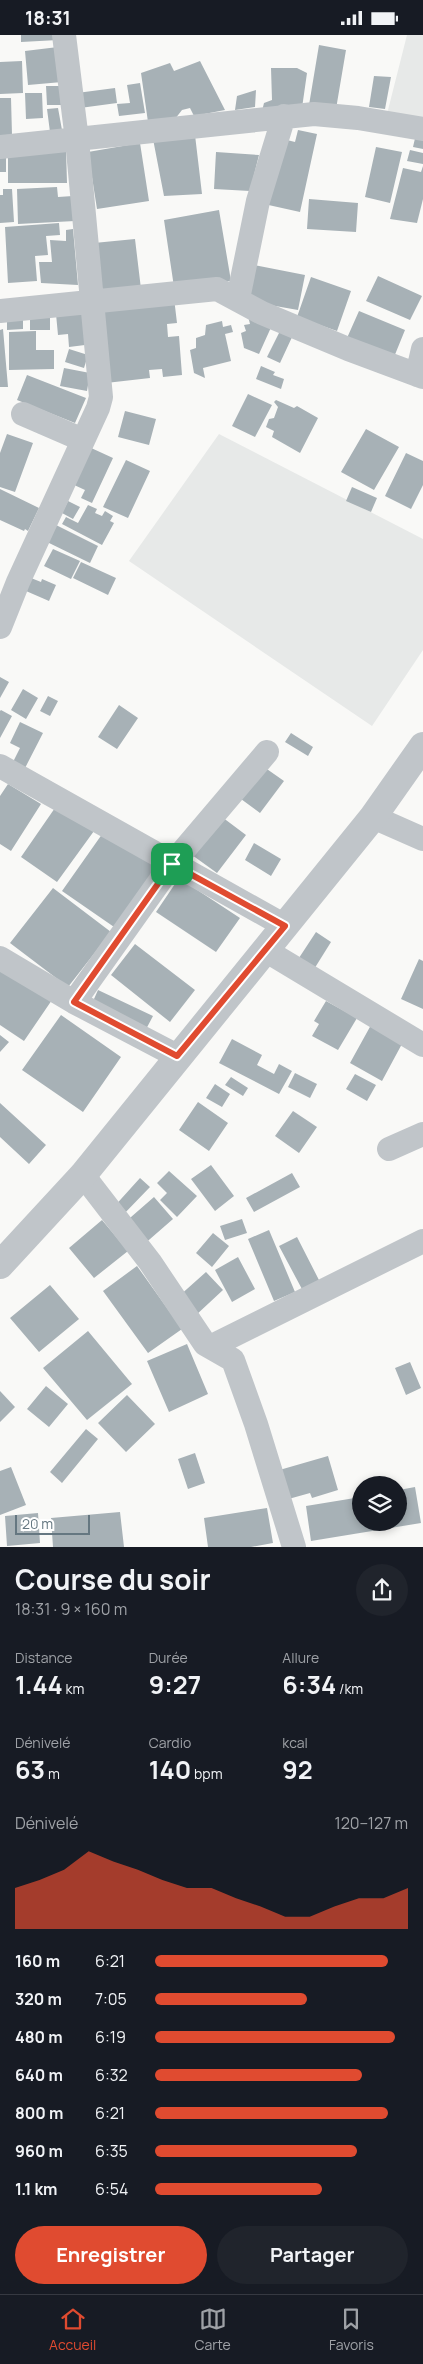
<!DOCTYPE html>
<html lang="fr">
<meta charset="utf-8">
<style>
:root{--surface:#171b24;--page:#20242c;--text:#f1f3f6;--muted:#9ea1a6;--line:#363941;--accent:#e04b30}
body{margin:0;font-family:Manrope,sans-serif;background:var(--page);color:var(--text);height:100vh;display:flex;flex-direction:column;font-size:19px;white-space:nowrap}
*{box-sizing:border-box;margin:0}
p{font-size:16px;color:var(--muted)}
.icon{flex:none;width:28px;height:28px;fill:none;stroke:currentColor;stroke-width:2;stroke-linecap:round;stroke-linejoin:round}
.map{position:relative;height:1512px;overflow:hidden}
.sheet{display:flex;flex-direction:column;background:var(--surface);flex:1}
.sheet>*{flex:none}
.buttons{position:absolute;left:352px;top:1441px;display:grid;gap:10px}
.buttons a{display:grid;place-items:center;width:55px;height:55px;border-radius:50%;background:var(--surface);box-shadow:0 2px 8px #0003;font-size:25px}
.scale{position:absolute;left:15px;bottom:12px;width:75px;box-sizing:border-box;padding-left:5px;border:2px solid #657781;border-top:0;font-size:14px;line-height:18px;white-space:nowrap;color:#657781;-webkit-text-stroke:4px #fff;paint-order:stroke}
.pin{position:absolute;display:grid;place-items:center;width:42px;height:42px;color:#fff;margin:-21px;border-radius:10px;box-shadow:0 2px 8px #0006}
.round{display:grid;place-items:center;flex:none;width:52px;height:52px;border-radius:26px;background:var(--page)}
.overview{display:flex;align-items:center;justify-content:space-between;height:85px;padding:0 15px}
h1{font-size:28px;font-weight:700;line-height:38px}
.stats{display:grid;grid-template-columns:repeat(3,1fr);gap:8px;height:85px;padding:5px 15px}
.stats div{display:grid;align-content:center}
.stats b{font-size:25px;font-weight:700}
.stats small{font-size:14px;font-weight:400}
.stats p{font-size:14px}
.chart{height:140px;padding:10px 15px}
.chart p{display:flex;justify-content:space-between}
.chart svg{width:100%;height:90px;margin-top:5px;fill:var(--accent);opacity:.7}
.primary-button{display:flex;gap:10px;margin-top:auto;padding:10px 15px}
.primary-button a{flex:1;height:58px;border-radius:30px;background:var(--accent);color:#fff;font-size:20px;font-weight:700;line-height:58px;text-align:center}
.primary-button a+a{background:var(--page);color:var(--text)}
ul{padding:0 15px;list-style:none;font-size:16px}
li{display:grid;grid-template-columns:80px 60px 1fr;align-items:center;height:38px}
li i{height:12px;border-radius:6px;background:var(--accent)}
.status{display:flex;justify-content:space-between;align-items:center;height:35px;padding:0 25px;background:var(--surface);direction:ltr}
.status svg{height:14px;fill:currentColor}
.menu{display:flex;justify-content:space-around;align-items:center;height:70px;border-top:1px solid var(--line);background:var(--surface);font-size:14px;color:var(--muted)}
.menu a{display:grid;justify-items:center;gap:2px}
.menu .on{color:var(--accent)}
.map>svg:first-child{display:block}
.built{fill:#e7e9e8}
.building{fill:#a7b1b6}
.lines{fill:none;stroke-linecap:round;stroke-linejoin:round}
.minor{stroke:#c0c5c9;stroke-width:24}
.tertiary{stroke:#c0c5c9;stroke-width:28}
.route-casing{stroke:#fff;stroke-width:10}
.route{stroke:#e04b30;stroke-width:6}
</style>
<div class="status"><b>18:31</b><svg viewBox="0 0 49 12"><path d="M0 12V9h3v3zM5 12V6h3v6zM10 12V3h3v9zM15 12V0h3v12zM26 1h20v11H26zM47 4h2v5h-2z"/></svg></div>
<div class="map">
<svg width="423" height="1512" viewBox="0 0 423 1512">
<rect width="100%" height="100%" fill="#f9f9f7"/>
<path class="built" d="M407 0H423V84L387 79Z
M219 399 423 504V615L372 691 129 526Z"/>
<path class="building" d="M21 0H58V5L21 7Z
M319 10 346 15 336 74 309 70Z
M58 12 62 47 28 50 25 16Z
M22 26 23 58 0 59V27Z
M200 26 225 75 194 81 190 73 182 75 175 84 148 87 141 38 170 28 174 36Z
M271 33H297L307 38 302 73 262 76 264 68 272 65Z
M374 41 391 42 385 74 369 72Z
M140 48 145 78 119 81 117 69 130 68 127 50Z
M46 51H60L61 70H47Z
M115 53 117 68 80 73 77 58Z
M256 55 255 72 235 75 237 61Z
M25 58H42L43 83 26 84Z
M0 63H11L12 100 0 101Z
M58 73 62 95 50 97 47 74Z
M298 95 317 99 300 177 264 169 279 103 295 107Z
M416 99 423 100V114L413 112Z
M195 100 202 159 164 161 153 104Z
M140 108 149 166 97 174 88 117Z
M376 112 402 117 390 168 365 162Z
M66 114 67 148H8V116Z
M410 115 423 118V129L407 126Z
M216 117 259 120 250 156 214 154Z
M0 119H6V137H0Z
M423 131V164L417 188 390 184 403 133 421 137Z
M57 152 58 162 73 161 75 186 18 189 17 154Z
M3 154H12L14 187 0 188V160H3Z
M309 164 358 168 356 197 307 194Z
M219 175 231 246 174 252 164 185Z
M59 188 60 200 46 201 48 220 35 221 37 246 8 248 5 192Z
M73 194 78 250 41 248 39 227H52L50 205 66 206V195Z
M135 204 141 254 100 259 94 208Z
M254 230 305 240 298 275 247 266Z
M378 241 422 261 410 285 366 266Z
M311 242 351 256 337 296 297 282Z
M174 263 177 288 167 289 168 302 179 301 182 340 163 342 162 334 149 335 150 343 106 348 98 272Z
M359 276 405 295 394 322 347 303Z
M83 277 85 310 69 312 68 299 58 300 56 279Z
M247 277 273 288 259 319 244 313 241 298 246 296 244 290 250 289Z
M30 280H50V295H30Z
M23 282V294L7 295V283Z
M222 286 223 292 231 290 233 297 225 299 231 326 203 333 205 343 194 338 190 315 196 313V303L205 300 206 290Z
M3 294 8 352H0V295Z
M281 294 293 300 280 328 267 322Z
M36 296V315H54V334L9 335V297Z
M69 314 88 320 84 333 65 327Z
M261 331 275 337 273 340 284 344 281 354 256 344Z
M64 333 90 338 87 356 60 351Z
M27 340 86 363 75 388 17 365Z
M248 359 272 370 255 402 232 391Z
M276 365 294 373 297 371 318 383 300 418 272 402 274 396 266 392 269 384 274 383 278 372 274 367Z
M125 376 156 384 149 410 118 402Z
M366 394 399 412 374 455 341 437Z
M7 399 33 408 15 457 0 452V418Z
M89 412 113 423 92 468 81 463 85 455 72 449Z
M406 418 423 426V450L411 474 385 461Z
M126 425 150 436 128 483 103 472Z
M352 452 377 463 371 477 346 466Z
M0 454 39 473 28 496 25 494 24 496 0 485Z
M68 466 80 472 73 484 62 478Z
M88 470 97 474 95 478 102 481 105 476 113 481 110 486 114 488 102 510 62 489 66 482 78 488Z
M56 490 98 511 90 528 47 507Z
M53 514 80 526 71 544 44 531Z
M81 527 116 543 108 560 73 543Z
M31 543 41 547 42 544 56 550 49 566 26 556Z
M0 642 9 647 0 663Z
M23 654 38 663 26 684 11 675Z
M48 661 58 666 50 681 40 676Z
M119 670 138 683 117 714 98 702Z
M1 675 12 681 0 703V676Z
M20 687 43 698 24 735 12 729 20 713 10 708Z
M291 698 313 712 308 721 285 707Z
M264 732 284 746 260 778 241 764Z
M8 749 41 769 11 816 0 809V761Z
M57 770 94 796 57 847 21 822Z
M222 782 246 800 217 838 192 820Z
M105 795 159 833 117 894 62 856Z
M254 808 281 824 271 841 245 825Z
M179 843 240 883 216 917 156 877Z
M53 853 111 897 68 952 10 908Z
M316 897 331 907 311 939 295 929Z
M135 909 195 955 170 987 111 940Z
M419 924 423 926V974L401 964Z
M5 930 54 962 24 1006 0 990V937Z
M98 955 153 981 144 998 90 973Z
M326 966 357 983 338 1015 312 1001 319 989 314 986Z
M61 980 121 1022 83 1077 22 1035Z
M371 990 403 1007 382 1046 350 1028Z
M0 1000 9 1007 0 1017Z
M232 1004 262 1020 257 1030 274 1039 279 1029 292 1036 279 1059 219 1028Z
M295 1038 317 1049 310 1063 288 1052Z
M355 1039 376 1050 367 1066 346 1054Z
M231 1042 248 1053 243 1061 225 1050Z
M215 1049 230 1059 222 1072 206 1063Z
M198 1067 228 1088 209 1116 179 1095Z
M0 1068 46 1110 29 1129 0 1102Z
M293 1076 317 1092 299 1118 275 1101Z
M211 1130 234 1161 215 1176 191 1144Z
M169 1136 197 1161 177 1182 160 1165 167 1158 157 1148Z
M292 1138 300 1152 254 1177 246 1163Z
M140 1143 150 1152 121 1182 112 1174Z
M154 1162 173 1184 142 1211 123 1189Z
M242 1184 247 1198 225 1205 220 1191Z
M102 1185 128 1216 94 1243 69 1213Z
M269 1195 295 1257 274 1266 248 1204Z
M213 1198 229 1211 212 1232 196 1218Z
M297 1202 320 1247 303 1256 279 1211Z
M238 1222 255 1254 232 1267 215 1235Z
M137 1231 182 1294 148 1318 103 1256Z
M206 1237 223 1255 195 1281 178 1262Z
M50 1250 79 1284 39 1317 10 1283Z
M88 1296 132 1349 87 1385 43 1333Z
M187 1309 208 1359 169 1377 147 1326Z
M410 1327 421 1353 406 1360 395 1333Z
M46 1351 68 1369 49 1392 27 1374Z
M0 1356 15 1372 0 1387Z
M127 1360 155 1389 126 1417 98 1388Z
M86 1394 98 1404 62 1448 50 1437Z
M195 1418 205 1448 188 1454 178 1424Z
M328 1421 338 1455 312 1463 310 1458 285 1465 276 1436Z
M11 1432 26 1470 0 1480V1436Z
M415 1452 421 1488 311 1506 306 1471 361 1462V1488H399V1455Z
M267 1473 273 1508 251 1512H208L204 1483Z
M120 1477 124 1512H53L51 1483Z
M38 1478 40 1508 7 1511 5 1481Z"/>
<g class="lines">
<path class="minor" d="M0 112 314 79 358 83 423 94
M238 264 258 166 284 81
M0 276 217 254 262 278 348 314 423 342
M417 340 423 314
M23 379 83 405
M0 592 18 547 98 373 101 362 77 105 64 0
M0 731 285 891
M373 782 423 804
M265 915 423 1010
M0 923 74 967 177 1021
M74 967 172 829 267 717
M389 1114 423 1099
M83 1140 150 1227 205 1309 233 1325 256 1389 294 1512
M210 1312 423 1206"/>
<path class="tertiary" d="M0 1230 83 1140 373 782 423 711"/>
</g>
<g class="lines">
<g class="route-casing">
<path id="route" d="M172 829 285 891 177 1021 74 967Z"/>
</g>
<use href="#route" class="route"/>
</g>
</svg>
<div class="buttons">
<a><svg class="icon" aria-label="layers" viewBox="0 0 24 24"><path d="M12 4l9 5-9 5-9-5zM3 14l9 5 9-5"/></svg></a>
</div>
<div class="scale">20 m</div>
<div class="pin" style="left:172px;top:829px;background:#1e9e55"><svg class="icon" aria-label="arrive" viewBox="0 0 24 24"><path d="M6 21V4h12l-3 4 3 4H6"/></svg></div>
</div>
<section class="sheet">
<div class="overview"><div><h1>Course du soir</h1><p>18:31 · 9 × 160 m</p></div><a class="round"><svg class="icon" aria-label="share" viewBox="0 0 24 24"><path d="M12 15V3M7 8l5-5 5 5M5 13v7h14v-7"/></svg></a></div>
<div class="stats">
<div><p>Distance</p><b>1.44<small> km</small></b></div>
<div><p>Durée</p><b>9:27</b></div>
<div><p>Allure</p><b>6:34<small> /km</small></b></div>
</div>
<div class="stats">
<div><p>Dénivelé</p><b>63<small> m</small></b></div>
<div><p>Cardio</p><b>140<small> bpm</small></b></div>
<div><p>kcal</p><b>92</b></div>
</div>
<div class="chart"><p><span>Dénivelé</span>120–127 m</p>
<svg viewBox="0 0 160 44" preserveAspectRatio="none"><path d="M0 44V24L10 20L20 15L30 6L40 11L50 15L60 20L70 24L80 24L90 29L100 33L110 38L120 38L130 33L140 29L150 29L160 24V44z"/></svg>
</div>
<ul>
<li><b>160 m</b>6:21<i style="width:92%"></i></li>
<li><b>320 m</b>7:05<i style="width:60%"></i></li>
<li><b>480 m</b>6:19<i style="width:95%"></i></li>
<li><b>640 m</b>6:32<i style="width:82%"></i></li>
<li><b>800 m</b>6:21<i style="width:92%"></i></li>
<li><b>960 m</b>6:35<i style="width:80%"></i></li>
<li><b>1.1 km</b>6:54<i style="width:66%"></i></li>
</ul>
<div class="primary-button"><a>Enregistrer</a><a>Partager</a></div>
</section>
<nav class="menu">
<a class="on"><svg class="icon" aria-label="home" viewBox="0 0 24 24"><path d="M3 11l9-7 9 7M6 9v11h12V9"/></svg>Accueil</a>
<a><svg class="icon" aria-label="map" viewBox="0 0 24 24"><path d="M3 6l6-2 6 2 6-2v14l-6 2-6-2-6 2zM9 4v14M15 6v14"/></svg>Carte</a>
<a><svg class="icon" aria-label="saved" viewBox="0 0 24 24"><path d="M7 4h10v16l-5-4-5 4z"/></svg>Favoris</a>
</nav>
